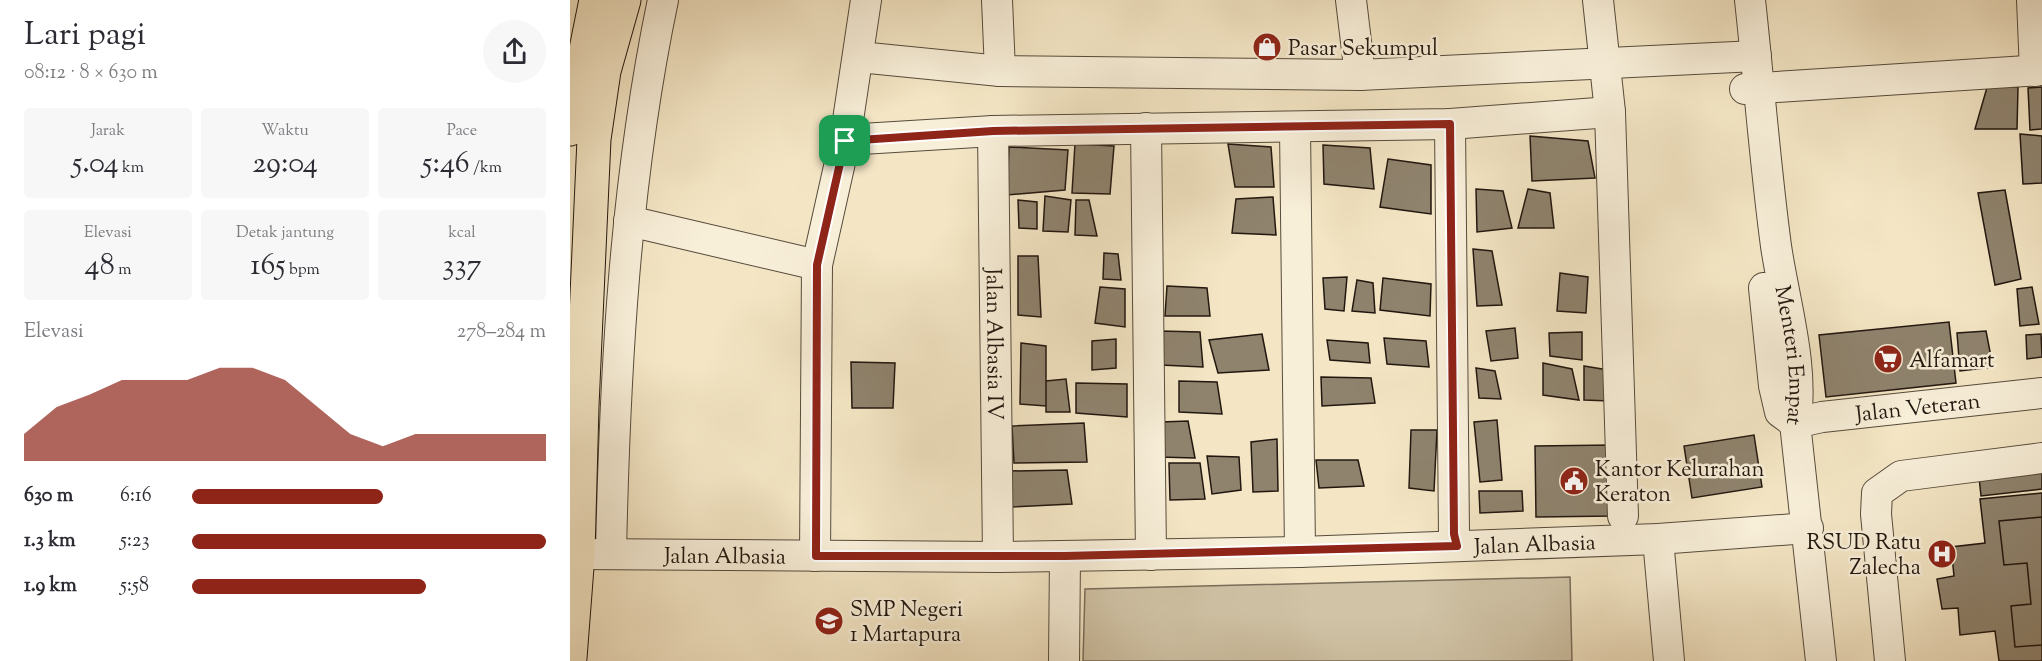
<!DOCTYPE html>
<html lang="id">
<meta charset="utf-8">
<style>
:root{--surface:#fff;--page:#f7f7f7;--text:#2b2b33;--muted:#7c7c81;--accent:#8f2418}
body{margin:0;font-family:"Sorts Mill Goudy",serif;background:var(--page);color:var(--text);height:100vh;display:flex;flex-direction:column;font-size:22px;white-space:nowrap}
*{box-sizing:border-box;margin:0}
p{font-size:20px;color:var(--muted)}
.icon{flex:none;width:33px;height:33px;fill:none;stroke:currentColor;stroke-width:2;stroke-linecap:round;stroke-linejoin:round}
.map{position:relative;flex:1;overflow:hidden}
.details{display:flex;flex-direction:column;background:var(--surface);width:570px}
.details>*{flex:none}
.pin{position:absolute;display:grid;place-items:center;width:51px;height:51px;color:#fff;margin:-26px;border-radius:12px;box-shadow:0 3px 9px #0006}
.round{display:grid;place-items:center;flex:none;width:63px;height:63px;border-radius:32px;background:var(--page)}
.overview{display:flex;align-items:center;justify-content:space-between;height:102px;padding:0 24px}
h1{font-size:33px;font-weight:600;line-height:45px}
.figures{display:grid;grid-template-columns:repeat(3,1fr);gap:9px;height:102px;padding:6px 24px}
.figures div{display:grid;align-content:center;border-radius:6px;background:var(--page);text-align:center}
.figures b{font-size:30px;font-weight:600}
.figures small{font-size:16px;font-weight:400}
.figures p{font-size:16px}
.chart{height:168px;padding:12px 24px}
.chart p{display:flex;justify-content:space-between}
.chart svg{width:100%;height:108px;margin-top:6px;fill:var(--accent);opacity:.7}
ul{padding:0 24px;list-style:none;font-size:20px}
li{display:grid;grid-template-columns:96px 72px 1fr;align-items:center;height:45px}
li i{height:15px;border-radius:8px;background:var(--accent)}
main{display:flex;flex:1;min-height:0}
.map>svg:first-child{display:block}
.green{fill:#d0c3a6;stroke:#796d5a;stroke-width:1.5}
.building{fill:#8f836e;stroke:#22170f;stroke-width:1.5}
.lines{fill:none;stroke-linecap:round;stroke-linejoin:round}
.minor-casing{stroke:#564b3c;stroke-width:32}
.highway-casing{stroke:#22170f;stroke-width:35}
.minor{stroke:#f8efd9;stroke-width:30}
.highway{stroke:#f4e6c5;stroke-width:33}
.route-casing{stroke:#fff;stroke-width:12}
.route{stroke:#8f2418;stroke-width:8}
.labels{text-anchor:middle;stroke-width:5;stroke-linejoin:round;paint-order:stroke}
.poi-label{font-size:22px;fill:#22170f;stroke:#f8efd9;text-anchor:start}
.street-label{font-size:22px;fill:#22170f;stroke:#f8efd9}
</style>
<main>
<section class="details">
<div class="overview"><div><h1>Lari pagi</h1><p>08:12 · 8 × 630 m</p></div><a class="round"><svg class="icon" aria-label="share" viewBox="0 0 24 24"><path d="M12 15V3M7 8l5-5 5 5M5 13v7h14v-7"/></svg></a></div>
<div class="figures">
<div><p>Jarak</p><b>5.04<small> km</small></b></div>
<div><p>Waktu</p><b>29:04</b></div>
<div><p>Pace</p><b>5:46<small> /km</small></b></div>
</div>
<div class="figures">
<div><p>Elevasi</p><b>48<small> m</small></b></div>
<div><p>Detak jantung</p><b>165<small> bpm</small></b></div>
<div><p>kcal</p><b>337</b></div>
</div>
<div class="chart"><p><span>Elevasi</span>278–284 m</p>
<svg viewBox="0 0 160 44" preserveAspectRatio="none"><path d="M0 44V33L10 22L20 17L30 11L40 11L50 11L60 6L70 6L80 11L90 22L100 33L110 38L120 33L130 33L140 33L150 33L160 33V44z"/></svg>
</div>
<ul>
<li><b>630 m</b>6:16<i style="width:54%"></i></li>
<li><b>1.3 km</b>5:23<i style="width:100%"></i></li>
<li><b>1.9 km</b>5:58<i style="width:66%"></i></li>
</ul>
</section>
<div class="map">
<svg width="1472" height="661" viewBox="0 0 1472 661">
<rect width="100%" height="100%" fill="#f4e6c5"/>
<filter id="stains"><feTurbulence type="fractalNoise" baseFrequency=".00333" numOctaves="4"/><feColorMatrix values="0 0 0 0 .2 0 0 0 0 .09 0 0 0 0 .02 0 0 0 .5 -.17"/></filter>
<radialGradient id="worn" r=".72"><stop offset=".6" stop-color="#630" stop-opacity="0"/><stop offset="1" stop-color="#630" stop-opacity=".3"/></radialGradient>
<path class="green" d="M1000 577 1002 661H513L515 589Z"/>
<path class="building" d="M1418 84 1448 87 1447 129H1405Z
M1472 87V129L1460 130 1458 88Z
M1450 134 1472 136V183L1453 184Z
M960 136 1018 141 1025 178 962 181Z
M505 144 544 146 540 194 502 193Z
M658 144 701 147 704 187H665Z
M753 145 800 148 804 189 754 184Z
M439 147 498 150 495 190 437 195Z
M818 159 861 165V214L810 207Z
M906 189 933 191 942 228 907 232Z
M958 189 980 193 984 228H948Z
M1435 190 1451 279 1425 285 1408 193Z
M475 196 501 200 498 232 473 231Z
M703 197 706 235 662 233 666 199Z
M448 200 467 202V229L449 228Z
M506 200H519L527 236 505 235Z
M903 249 922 251 932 305 907 306Z
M534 253 548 254 551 280 533 279Z
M448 256H468L471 317 448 315Z
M990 273 1018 277 1016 313 987 311Z
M777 277 774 311 755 309 753 278Z
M813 278 861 284 860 316 810 310Z
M787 280 803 283 805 313 782 311Z
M597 286 637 288 640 316H595Z
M530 287 555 289V327L525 323Z
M1462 287 1469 324 1450 326 1447 289Z
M1379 322 1386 383 1256 397 1249 335Z
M945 328 948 358 921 361 916 331Z
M590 331 630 332 633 367 591 365Z
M1416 331 1423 367 1390 371 1387 333Z
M1012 332V360L980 356 979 333Z
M692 334 699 370 648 373 639 340Z
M1471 334 1472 357 1457 359 1456 335Z
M814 338 856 341 859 367 817 364Z
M546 339V368L522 370V341Z
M757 340 798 343 800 363 760 360Z
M451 343 476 346V406L450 404Z
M281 362 325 363 323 408H282Z
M973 363 1002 369 1009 400 973 395Z
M1014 366 1038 370 1040 401 1014 400Z
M906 368 925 371 931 399 909 398Z
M751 377 801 378 805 403 752 406Z
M496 379 500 412H476V381Z
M609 381 647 382 652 414 609 412Z
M506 383 557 384V417L506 413Z
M927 420 932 480 910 482 904 422Z
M618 421 625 458 588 457 591 422Z
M514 423 517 462 444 463 442 426Z
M841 430H867L864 491 839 488Z
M1184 435 1192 487 1122 498 1114 446Z
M707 439 708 491 683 492 681 442Z
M1043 445 1044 516 966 517 965 446Z
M637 456 669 457 671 490 642 494Z
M746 460H788L794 486 749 488Z
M599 463H630L635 499 600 500Z
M497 470 502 504 441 507 439 471Z
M1472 471V489L1411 496 1409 477Z
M909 491H952L953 511 910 513Z
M1472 493V517L1429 521 1434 565 1457 563 1461 604 1441 606 1445 647 1472 645V661H1429L1425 631 1390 635 1388 608 1372 609 1367 579 1384 576 1381 547 1415 543 1410 499Z
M1472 493V661H1429L1425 631 1390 635 1388 608 1372 609 1367 579 1384 576 1381 547 1415 543 1410 499Z"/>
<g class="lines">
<g class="minor-casing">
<g id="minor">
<path d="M427 0 430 71"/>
<path d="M781 0 790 75"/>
<path d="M1028 0 1040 112"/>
<path id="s1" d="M1180 0C1189 82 1195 164 1206 246 1214 301 1235 368 1225 423L1251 661"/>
<path d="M1462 0 1465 71"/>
<path d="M289 57 430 71 790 75 1186 56"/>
<path d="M1175 89 1472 70"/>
<path d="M880 124 884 534 887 546"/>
<path d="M576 128 581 555"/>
<path d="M725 128 730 552"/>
<path id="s2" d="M423 131 428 557"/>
<path d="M275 140 296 0"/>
<path d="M59 221 247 265"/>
<path d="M1194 288 1204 386 1210 412 1225 423"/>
<path id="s3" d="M1225 423 1252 417 1472 393"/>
<path d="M1088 539 1099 661"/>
<path d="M41 553C45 367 55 182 93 0"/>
<path id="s4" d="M8 554 428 557 730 552 1088 539 1238 528"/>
<path d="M245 556 247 265 275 140 423 131 880 124 1040 112 1053 516"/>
<path d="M494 661 495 556"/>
<path d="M1320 661 1306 514 1307 493 1331 476 1472 458"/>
</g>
</g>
<g class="highway-casing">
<path id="highway" d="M0 129 26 0
M0 658 8 554 12 406 24 139 34 71 54 0"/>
</g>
<use href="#minor" class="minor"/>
<use href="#highway" class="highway"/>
</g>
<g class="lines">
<g class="route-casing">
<path id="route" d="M880 124 884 534 887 546 495 556H246L247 265 275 141 423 131Z"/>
</g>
<use href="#route" class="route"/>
</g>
<defs>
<g id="shop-disc" transform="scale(1.5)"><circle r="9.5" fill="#8f2418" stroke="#f8efd9"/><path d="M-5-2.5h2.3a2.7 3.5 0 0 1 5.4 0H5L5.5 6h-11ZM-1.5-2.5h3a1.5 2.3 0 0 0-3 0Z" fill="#fff"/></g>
<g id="supermarket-disc" transform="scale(1.5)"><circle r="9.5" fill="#8f2418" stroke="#f8efd9"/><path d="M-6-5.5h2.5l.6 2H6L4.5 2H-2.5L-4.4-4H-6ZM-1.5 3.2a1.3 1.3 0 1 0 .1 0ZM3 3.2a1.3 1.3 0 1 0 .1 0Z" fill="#fff"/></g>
<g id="civic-disc" transform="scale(1.5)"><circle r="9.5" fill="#8f2418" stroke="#f8efd9"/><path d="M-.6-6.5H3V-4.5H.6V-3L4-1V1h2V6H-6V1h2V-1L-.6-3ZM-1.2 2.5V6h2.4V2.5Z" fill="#fff"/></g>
<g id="hospital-disc" transform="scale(1.5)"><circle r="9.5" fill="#8f2418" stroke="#f8efd9"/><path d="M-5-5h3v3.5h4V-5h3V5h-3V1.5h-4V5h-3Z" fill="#fff"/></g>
<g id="school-disc" transform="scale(1.5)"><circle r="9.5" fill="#8f2418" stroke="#f8efd9"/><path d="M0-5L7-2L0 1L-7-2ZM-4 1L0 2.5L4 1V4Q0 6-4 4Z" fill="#fff"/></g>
</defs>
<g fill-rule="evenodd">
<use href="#shop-disc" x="697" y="47"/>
<use href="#supermarket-disc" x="1318" y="359"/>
<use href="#civic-disc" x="1004" y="481"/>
<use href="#hospital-disc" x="1372" y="554"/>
<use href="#school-disc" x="259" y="621"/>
</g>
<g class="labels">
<g class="poi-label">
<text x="718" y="55">Pasar Sekumpul</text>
<text x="1339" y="367">Alfamart</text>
<text x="1025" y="476">Kantor Kelurahan<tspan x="1025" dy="25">Keraton</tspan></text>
<text x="1351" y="549" text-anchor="end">RSUD Ratu<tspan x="1351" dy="25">Zalecha</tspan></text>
<text x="280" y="616">SMP Negeri<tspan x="280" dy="25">1 Martapura</tspan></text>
</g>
<g class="street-label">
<text dy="8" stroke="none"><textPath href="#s2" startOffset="213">Jalan Albasia IV</textPath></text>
<text dy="8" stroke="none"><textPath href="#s1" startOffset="358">Menteri Empat</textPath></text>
<text dy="8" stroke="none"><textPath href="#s3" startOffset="124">Jalan Veteran</textPath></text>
<text dy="8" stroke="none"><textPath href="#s4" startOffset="957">Jalan Albasia</textPath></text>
<text dy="8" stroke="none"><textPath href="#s4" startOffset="147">Jalan Albasia</textPath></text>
</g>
</g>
<rect width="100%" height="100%" filter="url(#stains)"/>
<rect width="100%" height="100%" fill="url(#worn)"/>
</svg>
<div class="pin" style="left:275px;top:141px;background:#1e9e55"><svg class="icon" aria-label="arrive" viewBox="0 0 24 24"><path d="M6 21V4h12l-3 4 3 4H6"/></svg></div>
</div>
</main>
